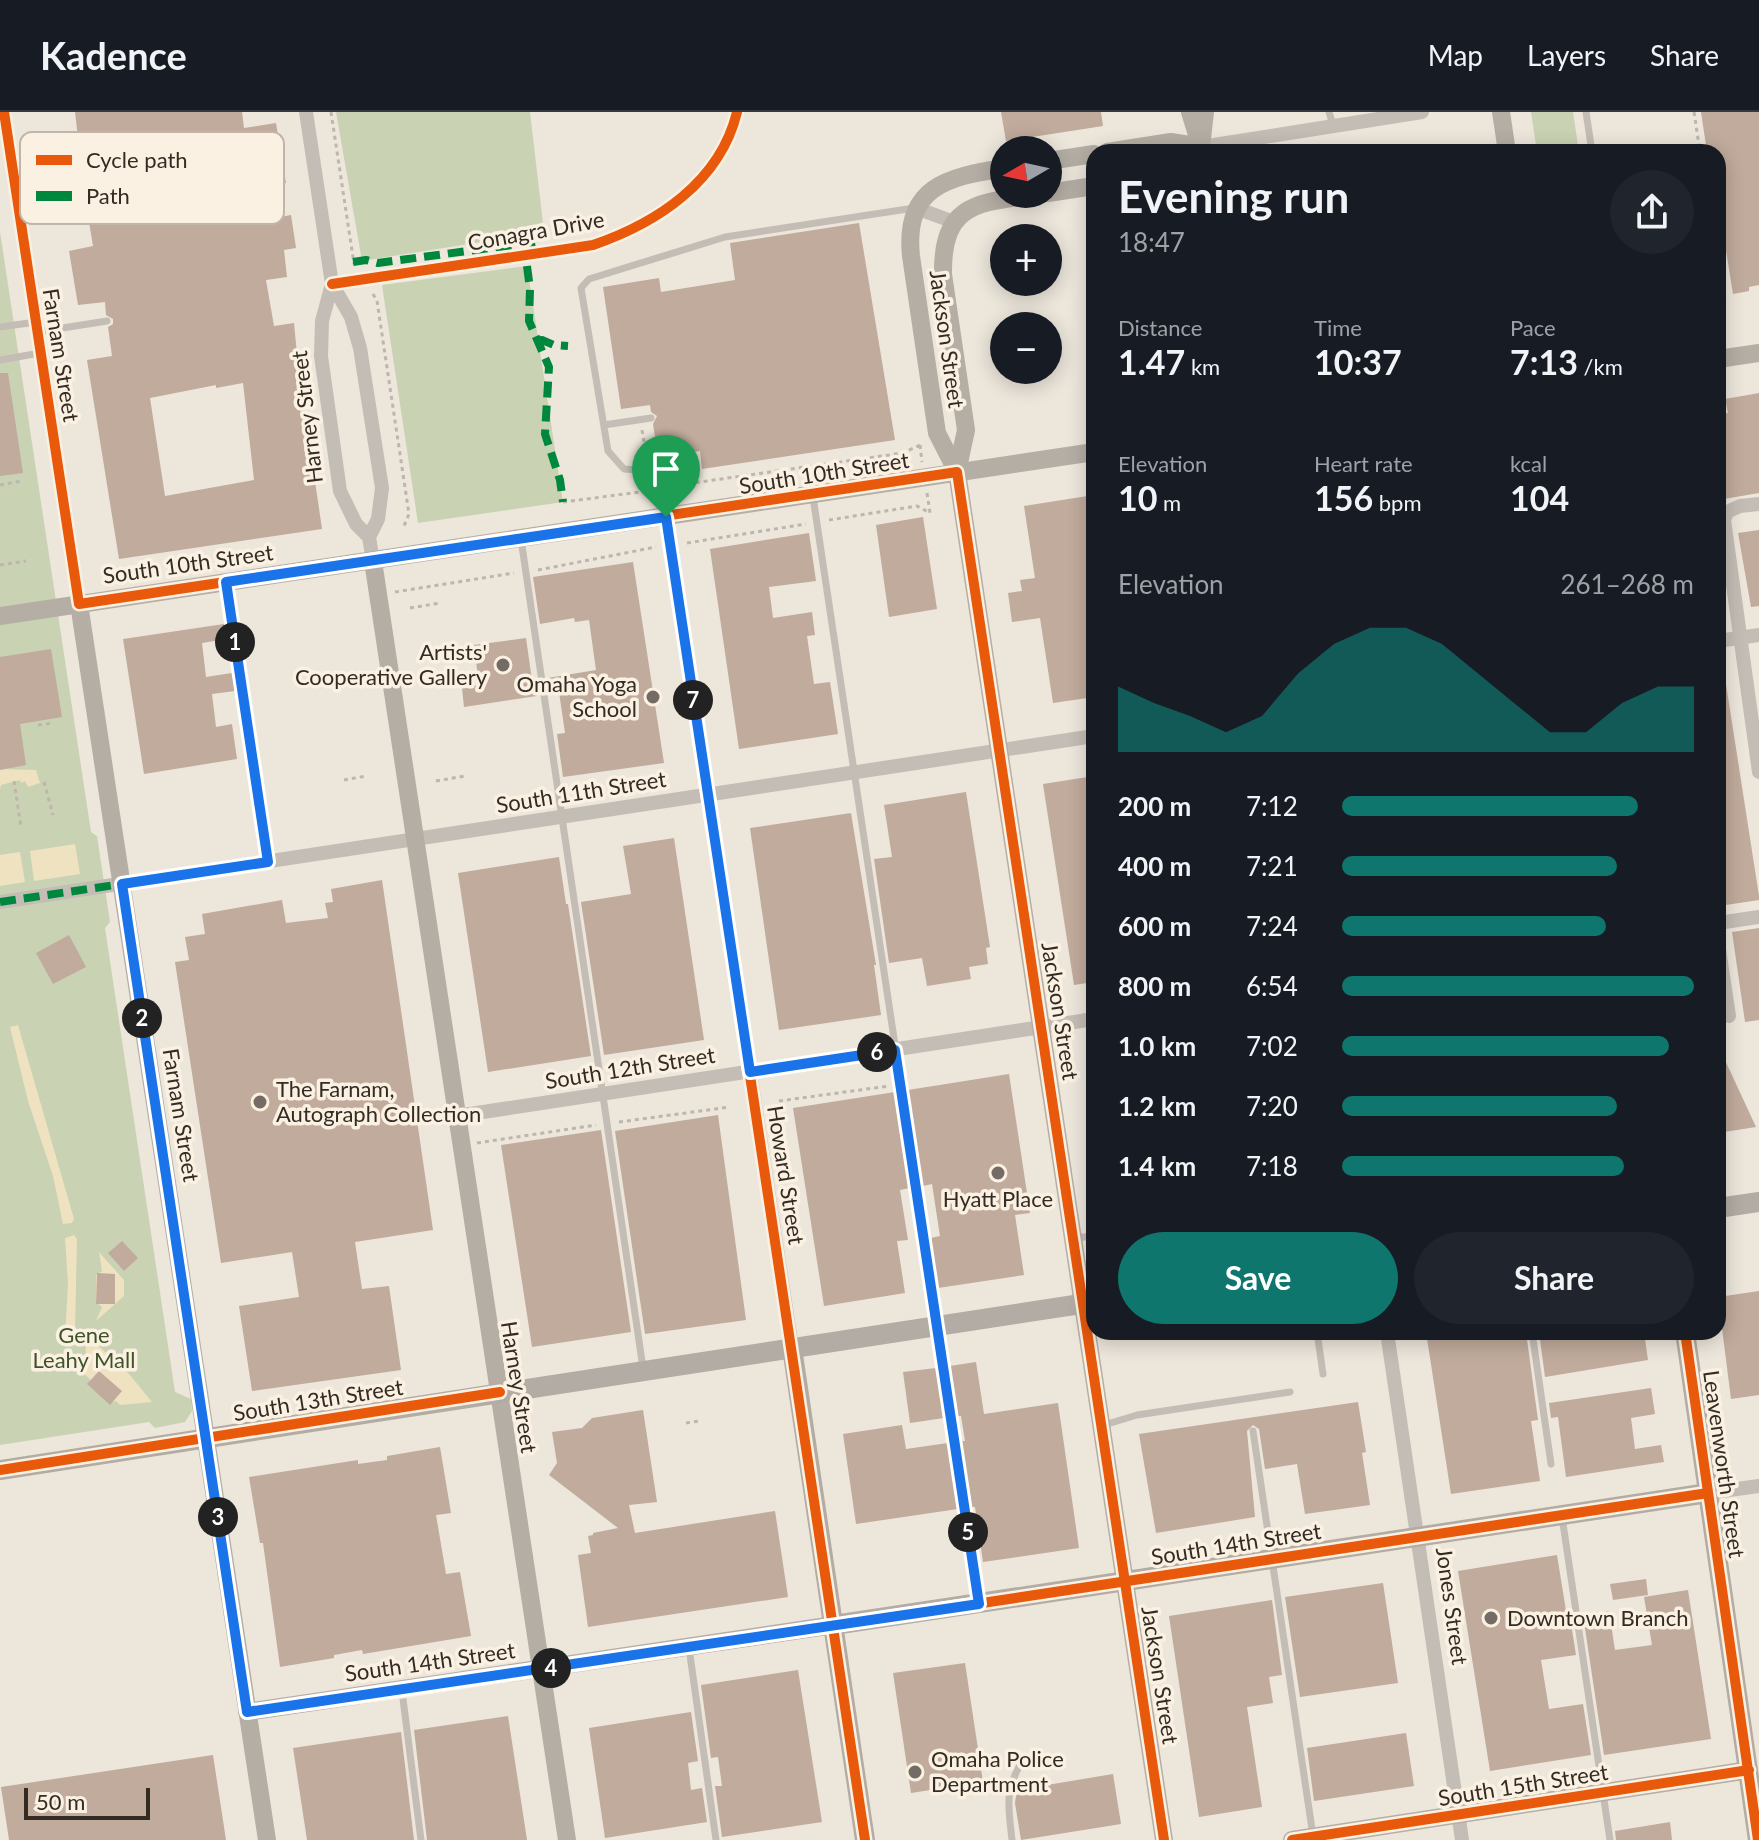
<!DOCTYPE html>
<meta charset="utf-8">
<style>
:root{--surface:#171b24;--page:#20242c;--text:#f1f3f6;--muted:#9ea1a6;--line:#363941;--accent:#0f766e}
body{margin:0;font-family:Lato,sans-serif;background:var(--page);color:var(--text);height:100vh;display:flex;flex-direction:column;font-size:30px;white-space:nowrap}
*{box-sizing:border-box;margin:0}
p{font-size:26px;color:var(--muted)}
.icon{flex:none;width:44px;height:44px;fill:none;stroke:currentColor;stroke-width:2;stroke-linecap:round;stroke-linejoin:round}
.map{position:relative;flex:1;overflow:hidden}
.panel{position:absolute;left:1086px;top:32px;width:640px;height:1196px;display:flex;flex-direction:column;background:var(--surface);border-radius:24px;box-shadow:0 4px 20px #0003}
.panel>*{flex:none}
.needle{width:52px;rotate:261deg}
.buttons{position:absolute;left:990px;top:24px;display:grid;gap:16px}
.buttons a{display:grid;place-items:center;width:72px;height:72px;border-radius:50%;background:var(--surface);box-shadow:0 4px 20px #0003;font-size:40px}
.scale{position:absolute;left:24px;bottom:20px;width:126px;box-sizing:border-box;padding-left:8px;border:4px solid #342b24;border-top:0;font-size:22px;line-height:28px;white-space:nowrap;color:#342b24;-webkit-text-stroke:6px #faf1e2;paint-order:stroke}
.pin{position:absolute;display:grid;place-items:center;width:68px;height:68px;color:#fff;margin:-82px -34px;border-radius:50% 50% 50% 0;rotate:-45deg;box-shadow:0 0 8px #0007}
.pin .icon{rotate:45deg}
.km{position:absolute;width:40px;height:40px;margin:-20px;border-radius:50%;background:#222;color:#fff;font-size:22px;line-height:40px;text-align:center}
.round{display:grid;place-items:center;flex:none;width:84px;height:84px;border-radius:42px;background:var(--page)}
.overview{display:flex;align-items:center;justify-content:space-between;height:136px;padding:0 32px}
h1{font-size:44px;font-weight:700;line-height:60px}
.metrics{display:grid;grid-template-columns:repeat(3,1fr);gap:12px;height:136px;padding:8px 32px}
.metrics div{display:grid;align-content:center}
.metrics b{font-size:34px;font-weight:700}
.metrics small{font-size:22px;font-weight:400}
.metrics p{font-size:22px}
.chart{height:224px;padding:16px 32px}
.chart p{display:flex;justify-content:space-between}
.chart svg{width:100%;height:144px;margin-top:8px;fill:var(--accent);opacity:.7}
.button{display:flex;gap:16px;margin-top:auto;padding:16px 32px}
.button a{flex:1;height:92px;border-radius:48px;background:var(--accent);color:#fff;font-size:32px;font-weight:700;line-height:92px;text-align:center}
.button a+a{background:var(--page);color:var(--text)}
ul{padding:0 32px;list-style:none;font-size:26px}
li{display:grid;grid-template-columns:128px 96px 1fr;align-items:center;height:60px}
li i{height:20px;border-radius:10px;background:var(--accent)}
header{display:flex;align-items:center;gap:48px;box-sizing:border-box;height:112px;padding:0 40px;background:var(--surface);border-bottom:2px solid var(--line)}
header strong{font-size:38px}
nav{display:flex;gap:44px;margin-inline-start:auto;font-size:28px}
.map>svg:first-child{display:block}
.green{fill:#cad2b4}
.sand{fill:#eee2c0}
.building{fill:#c0ab9c;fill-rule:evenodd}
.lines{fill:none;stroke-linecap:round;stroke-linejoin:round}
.path{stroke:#bdb6ae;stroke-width:3;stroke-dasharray:4 4;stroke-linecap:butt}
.lane{stroke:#c4bdb5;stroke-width:7}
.street{stroke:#c4bdb5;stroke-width:14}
.secondary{stroke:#b5aea5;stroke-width:18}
.primary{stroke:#b2aca4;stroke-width:20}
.quiet{stroke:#00873e;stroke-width:8;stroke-dasharray:16 8;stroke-linecap:butt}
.cycleway-casing{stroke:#faf1e2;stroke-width:15}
.cycleway{stroke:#e8590c;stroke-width:10}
.route-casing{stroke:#fff;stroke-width:16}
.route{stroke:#1a73e8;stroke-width:10}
.poi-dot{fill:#746c64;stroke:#faf1e2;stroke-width:3}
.labels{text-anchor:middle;stroke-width:7;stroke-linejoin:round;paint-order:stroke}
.street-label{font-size:22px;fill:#342b24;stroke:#faf1e2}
.poi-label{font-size:22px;fill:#342b24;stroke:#faf1e2;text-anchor:start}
.park-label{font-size:22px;fill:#3e5327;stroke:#faf1e2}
.key{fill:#faf1e2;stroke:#bfb6a9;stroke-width:2}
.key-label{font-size:22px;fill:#342b24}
</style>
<header>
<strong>Kadence</strong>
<nav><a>Map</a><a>Layers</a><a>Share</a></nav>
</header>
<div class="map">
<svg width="1759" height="1728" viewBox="0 0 1759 1728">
<rect width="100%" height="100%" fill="#ece6db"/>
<path class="green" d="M336 0H530L544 120 362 149Z
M1531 0H1573L1579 40H1537Z
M0 120 91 720 97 724 110 810 105 816 175 1280 191 1287 192 1299 185 1310 155 1316 149 1310 0 1333Z
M527 154 563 390 418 411 382 173Z"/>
<path class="sand" d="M0 657 36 658 40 671 28 675 25 669 21 671 20 668 1 673 0 678Z
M75 732 80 762 34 769 30 739Z
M20 740 25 770 0 774V743Z
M18 913 74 1107 72 1111 63 1112 53 1064 28 989 10 915Z
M74 1123 77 1127 75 1218 65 1225 68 1172 65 1126Z
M99 1140 124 1168V1184L96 1209 102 1195 96 1190V1163L102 1159Z
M90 1226 129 1262 152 1290 120 1293 116 1289 109 1291 90 1274V1267L85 1263 86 1228Z"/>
<path class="building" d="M75 0H242L244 16 276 11 286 71 255 76 259 109 291 103 296 136 284 138 287 165 266 168 274 214 294 211 298 253 322 417 119 447 87 248 112 244 108 215 113 212V207L106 203 105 190 78 193 69 139 93 134 87 98 63 101 55 47 80 43ZM243 271 254 368 165 384 150 286 216 273V276Z
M1001 0H1101L1103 14 1006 29Z
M1701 0H1759V173L1749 175V179L1733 182 1723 120 1718 121V40H1707Z
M859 111 895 328 702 357 700 339 658 345 653 312 657 304 651 300 650 293 621 297 603 175 659 166 661 180 735 168 730 131Z
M0 261H8L23 361 0 364Z
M1759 281V381L1718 388V302L1728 301 1725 287Z
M1094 383V585L1053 591 1040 506 1012 510 1008 481 1022 479 1020 468 1035 466 1024 394Z
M923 405 937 497 889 505 876 413Z
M1759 418V494L1751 495 1738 421Z
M809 421 816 469 769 475 773 506 812 500 815 523 807 524 814 572 830 570 838 622 739 637 710 437Z
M633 450 664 651 563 665 557 622 565 621 559 580 550 582 548 566 596 558 589 508 575 510 574 506 540 512 533 465Z
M224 512 227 527 202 531 206 565 232 561 235 579 212 582 216 615 232 612 237 647 144 662 123 527Z
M526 526 532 568H535L537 584 464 595 462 576 479 573 474 533Z
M51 537 62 605 20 612 26 653 0 658V545Z
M1718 572H1726L1759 784V788L1726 793 1718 735Z
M1094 664V870L1074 873 1043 672Z
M966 680 990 835 986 836 988 852 969 855 971 867 927 874 922 846 889 851 874 747 892 745 884 693Z
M851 701 876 853H874L881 903 779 918 750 716Z
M674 726 704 928 604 943 581 790 631 782 623 734Z
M559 745 566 792H568L591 944 488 960 458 761Z
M382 768 433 1118 355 1130 362 1177 389 1174 401 1258 252 1279 239 1194 299 1185 292 1140 221 1151 175 850 189 848 185 825 205 822 202 802 282 788 286 811 328 806 325 791 333 790 331 777Z
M1759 816V908L1745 910 1732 820Z
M69 823 86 855 53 872 36 841Z
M1718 933 1756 1015 1718 1021Z
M1009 962 1030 1101 1015 1103 1024 1163 938 1176 931 1126 940 1124 932 1072 923 1074 908 978Z
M895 980 910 1076 900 1078 908 1128 897 1129 905 1181 824 1194 793 996Z
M718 1003 746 1208 645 1222 615 1019Z
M601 1018 631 1220 532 1235 501 1033Z
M122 1129 138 1146 124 1159 108 1141Z
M97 1161 115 1162V1192H96Z
M1759 1179V1283L1731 1287 1718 1185Z
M1426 1220H1526L1538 1308 1531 1309 1540 1369 1451 1382Z
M1539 1220H1644L1648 1248 1545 1265Z
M976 1250 984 1302 1058 1291 1079 1436 983 1450 975 1395H971L961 1329H965L961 1304H957L950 1254Z
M936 1256 944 1306 910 1311 903 1260Z
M99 1259 122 1279 110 1293 87 1272Z
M1651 1276 1655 1302 1631 1306 1635 1337 1661 1333 1664 1350 1566 1365 1558 1305 1551 1306 1549 1291Z
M1358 1290 1366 1340 1362 1341 1370 1393 1305 1402 1297 1352 1265 1357 1259 1317 1253 1313 1247 1319 1255 1405 1156 1421 1139 1322Z
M643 1298 657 1390 629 1393 635 1421 775 1399 788 1485 588 1515 578 1443 591 1441 588 1424 593 1423V1421L618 1416 549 1363 557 1351 552 1320 582 1316 592 1306Z
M902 1313 906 1337 948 1331 958 1397 856 1412 843 1322Z
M440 1335 451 1401 436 1403 446 1462 460 1460 471 1524 363 1542 362 1538 334 1543V1546L280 1555 263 1431H260L249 1365 358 1348V1352L387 1348V1344Z
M1557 1443 1567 1505H1570L1576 1543 1541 1548 1549 1597 1583 1592 1591 1643 1490 1659 1458 1459Z
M1646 1467 1648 1483 1613 1488 1610 1472Z
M1383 1471 1398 1571 1300 1585 1285 1485Z
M1688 1478 1711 1627 1604 1643 1583 1503 1609 1499 1615 1538 1652 1533 1644 1485Z
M1272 1488 1282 1563 1269 1565 1273 1591 1247 1595 1262 1695 1199 1705 1169 1504Z
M965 1551 983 1670 911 1681 893 1561Z
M798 1558 822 1710 722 1725 715 1674H722L718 1645 711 1646 701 1573Z
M691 1600 698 1649 688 1651 691 1678 702 1676 707 1710 605 1726 589 1616Z
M508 1604 527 1728H427L414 1618Z
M401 1620 414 1728H307L293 1636Z
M1406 1621 1414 1674 1314 1689 1307 1636Z
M213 1643 226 1728H9L1 1675Z
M1113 1662 1121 1712 1021 1728 1015 1691 1017 1678Z
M1670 1710 1672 1728H1616L1615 1719Z"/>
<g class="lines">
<path class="path" d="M331 0 354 152
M1694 0 1700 40
M1718 142 1725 187
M373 182 377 189 409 402 404 414
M642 318 644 330
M920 333 922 350
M0 373 22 369
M672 374 903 341 920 333
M927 381 930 401
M563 390 648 379
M829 408 917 394 930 401
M687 431 806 412
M0 453 26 449
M538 458 656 435
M395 480 514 461
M410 496 440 491
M38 613 54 611
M344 668 366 664
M14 669 21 715
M436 669 465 664
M44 670 53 703
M779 989 889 974
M619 1010 730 995
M477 1031 596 1013
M686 1311 699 1309"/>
<path class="lane" d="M1329 0 1333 13
M1586 0 1592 40
M0 215 36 210
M37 220 107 209
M0 248 40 241
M604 313 651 306
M813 385 978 1488
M665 402 656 359 624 357 608 339 581 176 589 167 725 125 914 96
M521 427 643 1256
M226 471 268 750
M1074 1126 1094 1124
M1317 1220 1323 1262
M1532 1220 1551 1352
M1104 1313 1137 1303 1290 1280
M1253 1319 1313 1724
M1562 1405 1610 1728
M689 1536 716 1728
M402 1579 421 1728
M1012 1728C1009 1698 1004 1681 1020 1653"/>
<path class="street" d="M4 0 79 492
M306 0 332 172 351 205 360 236 382 376 378 407 369 425 373 449
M1202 40 1201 35 1422 0
M916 96 954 110
M332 172 593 133C657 111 720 70 737 0
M332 172 322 209 321 244 340 379 356 412 369 425
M1759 392 1740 394 1727 400 1724 408 1759 660
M666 405 792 1236
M1718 529 1759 523
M0 790 1094 624
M1718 811 1759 805
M1718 830 1729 904
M457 1004 1094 907
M1387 1220 1462 1728
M1708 1381 1759 1374"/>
<path class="secondary" d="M1190 0 1199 29
M1501 0 1507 40
M1107 40 1171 30 1201 35
M1198 40 1201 35 1205 0
M1048 49 1094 42
M1004 56C946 65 904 75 911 144L937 321 957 360 1164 1728
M1048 81 1094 74
M1718 247 1759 241
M957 360 966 318 943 162C942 88 981 91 1040 82
M373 449 567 1728
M79 492 267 1728
M0 504 1094 340
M247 1600 834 1513
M1292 1728 1749 1658"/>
<path class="primary" d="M1718 1096 1759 1090
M1685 1220 1758 1728
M792 1236 865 1728
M0 1358 1094 1190
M834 1513 1708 1381"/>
<path class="quiet" d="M353 150 366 148 378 151 535 130
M527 154 530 177 529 209 549 255 545 322 560 368 563 390
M538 229 542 228 554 233 568 234
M0 790 122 772"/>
<g class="cycleway-casing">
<path id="cycleway" d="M4 0 79 492 957 360 1164 1728
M332 172 593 133C657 111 720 70 737 0
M666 405 865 1728
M1685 1220 1758 1728
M0 1358 500 1280
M247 1600 402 1579 1708 1381
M1292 1728 1749 1658"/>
</g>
<use href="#cycleway" class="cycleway"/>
</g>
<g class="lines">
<g class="route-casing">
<path id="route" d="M666 405 750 960 895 938 979 1492 247 1600 122 772 268 750 226 470Z"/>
</g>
<use href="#route" class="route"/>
</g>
<g class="poi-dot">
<circle cx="503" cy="553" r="8"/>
<circle cx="653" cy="585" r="8"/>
<circle cx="260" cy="990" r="8"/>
<circle cx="998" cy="1061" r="8"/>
<circle cx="1491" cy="1506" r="8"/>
<circle cx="915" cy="1660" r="8"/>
</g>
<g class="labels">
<g class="street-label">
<text transform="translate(536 119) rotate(-10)" y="8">Conagra Drive</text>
<text transform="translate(947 227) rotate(82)" y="8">Jackson Street</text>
<text transform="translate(61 243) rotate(81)" y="8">Farnam Street</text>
<text transform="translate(307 305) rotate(-97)" y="8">Harney Street</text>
<text transform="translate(824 361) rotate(-9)" y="8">South 10th Street</text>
<text transform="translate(188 452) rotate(-8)" y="8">South 10th Street</text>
<text transform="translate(581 680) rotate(-9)" y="8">South 11th Street</text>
<text transform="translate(1060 899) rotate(81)" y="8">Jackson Street</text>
<text transform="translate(630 956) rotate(-9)" y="8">South 12th Street</text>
<text transform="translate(181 1003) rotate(81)" y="8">Farnam Street</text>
<text transform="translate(786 1063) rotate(81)" y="8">Howard Street</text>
<text transform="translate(519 1275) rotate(81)" y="8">Harney Street</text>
<text transform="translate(318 1288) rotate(-9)" y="8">South 13th Street</text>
<text transform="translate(1724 1352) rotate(82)" y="8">Leavenworth Street</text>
<text transform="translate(1236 1432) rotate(-9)" y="8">South 14th Street</text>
<text transform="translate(1452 1494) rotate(82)" y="8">Jones Street</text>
<text transform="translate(430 1550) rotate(-8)" y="8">South 14th Street</text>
<text transform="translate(1160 1563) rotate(81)" y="8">Jackson Street</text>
<text transform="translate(1523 1673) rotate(-9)" y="8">South 15th Street</text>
</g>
<g class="poi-label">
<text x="487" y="548" text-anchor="end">Artists'<tspan x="487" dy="25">Cooperative Gallery</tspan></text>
<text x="637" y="580" text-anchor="end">Omaha Yoga<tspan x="637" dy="25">School</tspan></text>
<text x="276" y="985">The Farnam,<tspan x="276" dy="25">Autograph Collection</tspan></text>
<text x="998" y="1095" text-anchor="middle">Hyatt Place</text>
<text x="1507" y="1514">Downtown Branch</text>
<text x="931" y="1655">Omaha Police<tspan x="931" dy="25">Department</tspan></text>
</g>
<g class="park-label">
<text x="84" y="1231">Gene<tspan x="84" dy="25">Leahy Mall</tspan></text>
</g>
</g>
<rect x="20" y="20" width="264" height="92" rx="12" class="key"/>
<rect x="36" y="43" width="36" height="10" fill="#e8590c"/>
<rect x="36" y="79" width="36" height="10" fill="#00873e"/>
<g class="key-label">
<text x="86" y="56">Cycle path</text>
<text x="86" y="92">Path</text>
</g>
</svg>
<div class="buttons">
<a><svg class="needle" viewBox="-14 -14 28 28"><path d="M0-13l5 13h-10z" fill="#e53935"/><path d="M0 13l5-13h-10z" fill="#9ea1a6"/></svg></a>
<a>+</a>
<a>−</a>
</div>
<div class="scale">50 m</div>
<div class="pin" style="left:666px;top:405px;background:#1e9e55"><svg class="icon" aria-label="arrive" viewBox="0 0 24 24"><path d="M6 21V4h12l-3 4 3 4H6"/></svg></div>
<b class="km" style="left:235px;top:530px">1</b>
<b class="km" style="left:142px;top:906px">2</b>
<b class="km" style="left:218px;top:1405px">3</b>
<b class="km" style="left:551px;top:1556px">4</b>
<b class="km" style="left:968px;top:1420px">5</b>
<b class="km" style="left:877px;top:940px">6</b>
<b class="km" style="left:693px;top:588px">7</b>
<section class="panel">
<div class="overview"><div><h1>Evening run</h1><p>18:47</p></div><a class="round"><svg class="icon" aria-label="share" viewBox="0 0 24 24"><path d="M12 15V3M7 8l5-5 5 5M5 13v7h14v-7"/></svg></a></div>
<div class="metrics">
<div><p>Distance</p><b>1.47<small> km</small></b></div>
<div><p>Time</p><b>10:37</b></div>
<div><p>Pace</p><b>7:13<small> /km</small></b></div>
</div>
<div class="metrics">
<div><p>Elevation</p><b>10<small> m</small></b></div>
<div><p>Heart rate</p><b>156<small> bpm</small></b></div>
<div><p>kcal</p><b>104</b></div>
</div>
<div class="chart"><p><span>Elevation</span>261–268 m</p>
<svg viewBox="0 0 160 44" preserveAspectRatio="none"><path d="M0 44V24L10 29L20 33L30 38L40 33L50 20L60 11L70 6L80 6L90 11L100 20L110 29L120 38L130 38L140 29L150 24L160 24V44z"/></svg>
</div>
<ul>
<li><b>200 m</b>7:12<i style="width:84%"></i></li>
<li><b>400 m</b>7:21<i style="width:78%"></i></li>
<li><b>600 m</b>7:24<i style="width:75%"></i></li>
<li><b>800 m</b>6:54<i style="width:100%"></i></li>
<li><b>1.0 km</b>7:02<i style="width:93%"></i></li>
<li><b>1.2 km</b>7:20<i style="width:78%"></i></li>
<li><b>1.4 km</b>7:18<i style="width:80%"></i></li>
</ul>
<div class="button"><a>Save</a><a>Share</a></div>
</section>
</div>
